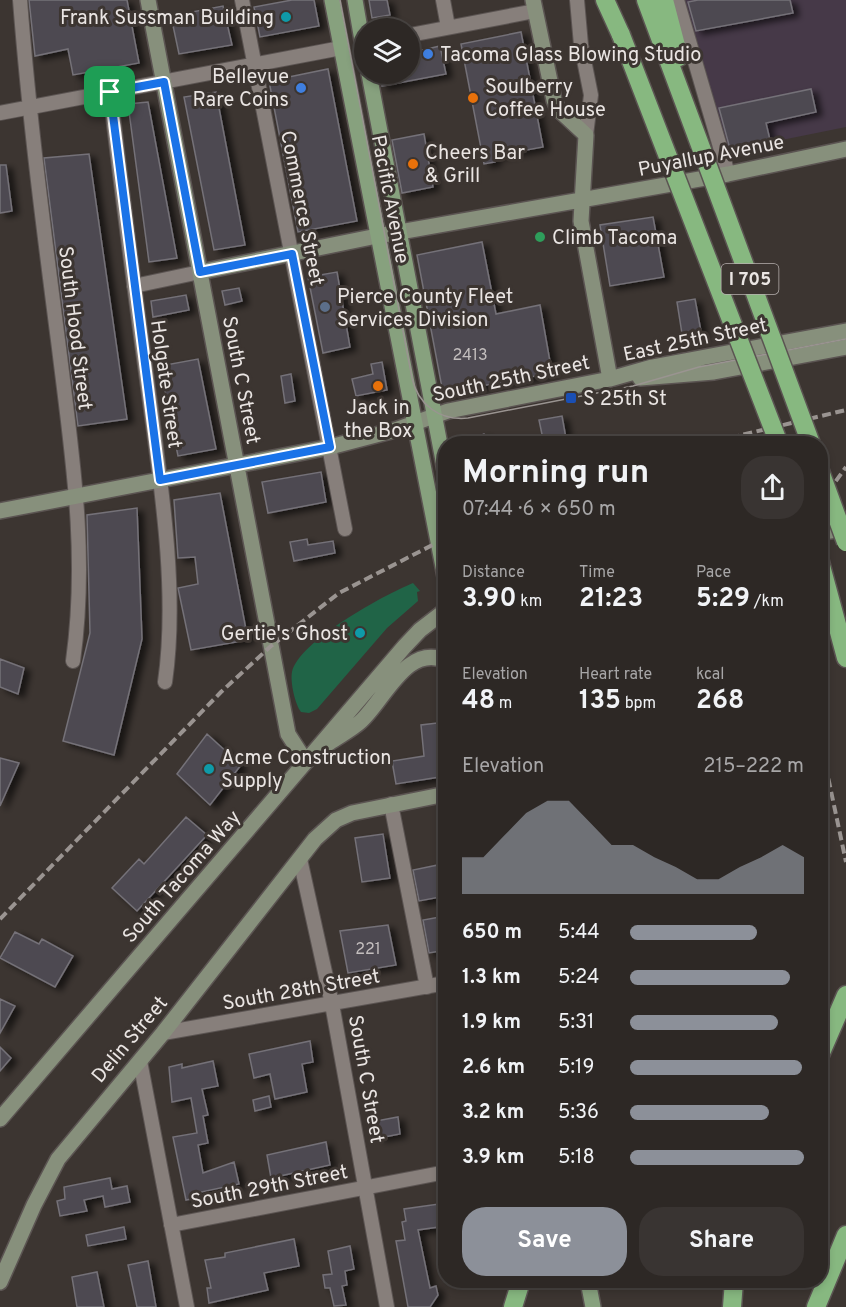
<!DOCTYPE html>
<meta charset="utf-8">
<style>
:root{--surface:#2d2825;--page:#393432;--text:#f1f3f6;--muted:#a7a6a7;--line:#484442;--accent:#8c9099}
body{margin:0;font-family:Overpass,sans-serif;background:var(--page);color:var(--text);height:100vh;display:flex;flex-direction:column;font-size:22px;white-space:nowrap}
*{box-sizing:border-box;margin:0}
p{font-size:20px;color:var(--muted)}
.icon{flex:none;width:33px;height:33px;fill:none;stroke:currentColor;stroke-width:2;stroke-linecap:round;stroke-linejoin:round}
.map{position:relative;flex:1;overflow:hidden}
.side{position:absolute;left:438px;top:436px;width:390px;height:852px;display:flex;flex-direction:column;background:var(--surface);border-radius:24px;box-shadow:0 3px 9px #0003,0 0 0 2px var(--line)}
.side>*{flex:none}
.buttons{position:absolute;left:354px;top:18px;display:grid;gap:12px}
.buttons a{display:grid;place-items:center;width:66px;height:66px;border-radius:50%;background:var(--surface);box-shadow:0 3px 9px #0003,0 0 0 2px var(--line);font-size:30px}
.pin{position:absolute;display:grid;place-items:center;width:51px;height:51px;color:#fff;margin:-26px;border-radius:12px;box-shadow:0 3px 9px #0006}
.round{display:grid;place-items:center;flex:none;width:63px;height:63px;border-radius:24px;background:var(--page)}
.overview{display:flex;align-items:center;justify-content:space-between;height:102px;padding:0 24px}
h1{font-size:33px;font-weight:700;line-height:45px}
.stats{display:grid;grid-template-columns:repeat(3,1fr);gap:9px;height:102px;padding:6px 24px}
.stats div{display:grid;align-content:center}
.stats b{font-size:26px;font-weight:700}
.stats small{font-size:16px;font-weight:400}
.stats p{font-size:16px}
.chart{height:168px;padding:12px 24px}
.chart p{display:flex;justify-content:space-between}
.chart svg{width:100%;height:108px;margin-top:6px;fill:var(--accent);opacity:.7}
.action{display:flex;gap:12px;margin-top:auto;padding:12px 24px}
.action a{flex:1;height:69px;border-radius:24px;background:var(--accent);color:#fff;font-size:24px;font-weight:700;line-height:69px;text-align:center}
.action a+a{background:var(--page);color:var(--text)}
ul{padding:0 24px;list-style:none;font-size:20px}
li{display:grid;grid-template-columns:96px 72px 1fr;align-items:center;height:45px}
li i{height:15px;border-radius:8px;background:var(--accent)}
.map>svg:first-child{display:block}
.industrial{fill:#463948}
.green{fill:#206447}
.building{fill:#4d4a51;stroke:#747178;stroke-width:1.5;filter:url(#shadow)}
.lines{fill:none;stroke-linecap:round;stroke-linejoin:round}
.street-casing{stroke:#5b5452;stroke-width:16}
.secondary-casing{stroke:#5b5452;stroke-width:18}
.primary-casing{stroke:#5b5452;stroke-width:18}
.highway-casing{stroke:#5b5452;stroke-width:21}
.street{stroke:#877f7b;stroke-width:14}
.secondary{stroke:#87907c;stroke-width:15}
.primary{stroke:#87a17e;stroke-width:15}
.highway{stroke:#87b880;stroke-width:18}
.tram{stroke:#9a9491;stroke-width:1.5}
.rail{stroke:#9a9491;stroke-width:4;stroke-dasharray:9 4.5;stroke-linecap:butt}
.highway-bridge-casing{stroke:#5b5452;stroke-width:21;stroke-linecap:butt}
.highway-bridge{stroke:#87b880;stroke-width:18}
.route-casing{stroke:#fff;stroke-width:12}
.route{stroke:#1a73e8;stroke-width:8}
.culture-dot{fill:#0f9aa8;stroke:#3c3531;stroke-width:2}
.shop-dot{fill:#3f7fe0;stroke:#3c3531;stroke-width:2}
.food-dot{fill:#e8710a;stroke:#3c3531;stroke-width:2}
.leisure-dot{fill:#2e9e5b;stroke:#3c3531;stroke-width:2}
.service-dot{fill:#5c6f8a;stroke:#3c3531;stroke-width:2}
.transit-dot{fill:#1a4fb4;stroke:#3c3531;stroke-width:2}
.labels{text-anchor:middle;stroke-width:6;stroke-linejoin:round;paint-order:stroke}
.number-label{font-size:16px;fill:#c3bebe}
.shield{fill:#3c3531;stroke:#b6b0ae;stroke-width:1.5}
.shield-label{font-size:18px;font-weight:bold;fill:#eae5e3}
.poi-label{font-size:20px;fill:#eae5e3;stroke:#3c3531;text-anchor:start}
.street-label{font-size:20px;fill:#eae5e3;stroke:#3c3531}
</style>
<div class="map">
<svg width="846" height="1307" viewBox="0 0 846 1307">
<defs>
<filter id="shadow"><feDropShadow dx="6" dy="3.5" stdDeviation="3" flood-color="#0009"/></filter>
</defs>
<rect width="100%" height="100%" fill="#3c3531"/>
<path class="industrial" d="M684 0H846V127L727 151Z"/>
<path class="green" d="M413 583 420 591 417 592 418 601 387 628 317 709 309 713 301 712C295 704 290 682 292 672 299 641 384 595 413 583Z"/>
<path class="building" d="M29 0H127L139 63 73 75 68 49 35 56Z
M292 0H314L319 26 260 37 254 7Z
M369 0H387L390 15 372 18Z
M698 0H790L793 13 696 31 688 2Z
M223 6 232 45 179 54 171 16Z
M521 32 543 147 494 156 495 162 484 164 461 44Z
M440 46 446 74 382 86 380 74H410V53Z
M328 69 357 221 298 232 269 81Z
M811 89 816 112 766 123 770 140 730 149 719 108Z
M216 92 245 245 214 250 184 97Z
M148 102 177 258 149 262 128 104Z
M424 134 433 187 402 193 392 140Z
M89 154 127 419 78 426 44 158Z
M0 165H6L12 211 0 213Z
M653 217 664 277 610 286 600 225Z
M482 242 496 314 540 305 552 373 443 393 417 255Z
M337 272 350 347 323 353 308 277Z
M239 288 242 301 225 305 222 291Z
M186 295 189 310 153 317 151 301Z
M695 299 702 337 683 340 677 302Z
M198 359 216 449 178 456 160 366Z
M382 362 387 390 356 396 352 379 373 374 371 364Z
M291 374 295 401 285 403 281 376Z
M562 416 567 444H544L539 420Z
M484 434 489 444H462Z
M321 472 326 502 268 513 262 482Z
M220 493 248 640 191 650 178 588 198 584 195 557 178 558 174 500Z
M137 508 142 639 114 755 63 741 90 633 87 515Z
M307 539 308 545 333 541 335 553 294 561 290 542Z
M0 659 24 668 18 694 0 687Z
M437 723 440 753 446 752V776L396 784 392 761 424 756 421 725Z
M207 734 241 765 210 805 177 774Z
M0 758 19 763 0 806Z
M186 817 207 835 137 911 112 888 139 859 144 864Z
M383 834 390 878 362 882 355 838Z
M438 865 440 874 446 873V896L419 901 413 870Z
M446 916V950L429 953 423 920Z
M388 925 396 965 348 973 340 931Z
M15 932 39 944 42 939 73 956 55 987 0 958Z
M0 999 15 1006 0 1033Z
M310 1041 313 1062 302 1064 307 1092 275 1099 270 1074 254 1078 249 1054Z
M0 1047 11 1058 0 1071Z
M213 1061 218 1086 202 1089 208 1115 203 1116 208 1143 198 1145 203 1173 234 1162 239 1184 201 1192V1197L186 1200 173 1137 197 1133 191 1098 172 1102 169 1067 182 1064V1068Z
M269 1096 271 1107 255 1111 253 1100Z
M398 1117 400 1134 379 1138 376 1121Z
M326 1142 330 1165 271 1178 267 1155Z
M110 1178 112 1189 127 1186 130 1202 105 1207 103 1196 84 1200 87 1211 60 1216 57 1201 65 1199 64 1187Z
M446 1203V1226L418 1230 430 1288 436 1286 438 1295 430 1307H408L396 1241 405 1240 402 1222 406 1221 404 1209Z
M124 1227 126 1239 88 1246 86 1235Z
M294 1239 299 1266 264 1273 268 1290 209 1303 207 1288H211L205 1260 225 1257V1253Z
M350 1246 354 1269 345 1271 347 1285 342 1286 346 1305 334 1306 330 1288H325L323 1275 332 1274 328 1251Z
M148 1261 156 1307H137L128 1265Z
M97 1272 104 1307H77L72 1277Z"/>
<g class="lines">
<g class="street-casing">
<path id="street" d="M20 0C29 117 44 232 59 348 72 455 88 553 73 661
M242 0 345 529
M443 0 448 27
M577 0 581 45 591 95 586 135
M677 0 728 174
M410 35 535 11
M110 92C122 193 135 294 149 395 161 485 178 592 165 682
M0 113 341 48
M134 286 200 272
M391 804 427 987
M300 859 332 1004 387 1307
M163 1033 446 983
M140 1061 187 1307
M171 1225 446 1172"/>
</g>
<g class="secondary-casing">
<path id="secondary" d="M148 0 288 734 306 762
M533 0 554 100 558 109 586 135 581 221 610 379
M200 272 377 236 728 174 846 149
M640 378 714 372 846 347
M0 511 330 447 395 430 448 411 610 379 652 367 846 331
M820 533 846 528
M329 743C339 736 351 730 360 722 384 701 407 642 446 661
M0 1119 404 647 420 630 446 610
M0 1282 34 1205 58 1159 163 1033 315 839 336 820 352 813 446 794"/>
</g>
<g class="primary-casing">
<path id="primary" d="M332 0 446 582
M355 0 364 52
M369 74 446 476
M588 1281 593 1307"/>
</g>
<g class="highway-casing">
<path id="highway" d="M605 0 621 35
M646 0 706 161
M664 0 679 57
M820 562 846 658
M820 1055 846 995
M513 1307 521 1281
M732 1307 734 1281
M816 1307 846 1235"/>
</g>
<use href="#street" class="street"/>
<use href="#secondary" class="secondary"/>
<use href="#primary" class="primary"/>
<use href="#highway" class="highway"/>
<path class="tram" d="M340 0 412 378C418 405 440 421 468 418L633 386 699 367 846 339"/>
<path class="rail" d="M704 444 846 410
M820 503 846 467
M820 739 846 862
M0 919 221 692 271 646 339 593 446 538"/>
<g class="highway-bridge-casing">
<path id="highway-bridge" d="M621 35 779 444
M706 161 811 444
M820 471 846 542"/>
</g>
<use href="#highway-bridge" class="highway-bridge"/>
</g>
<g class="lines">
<g class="route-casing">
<path id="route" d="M164 82 200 272 292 254 330 447 160 480 110 92Z"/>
</g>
<use href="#route" class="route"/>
</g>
<g class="culture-dot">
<circle cx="286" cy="17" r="6"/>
<circle cx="360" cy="633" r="6"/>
<circle cx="209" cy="769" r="6"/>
</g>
<g class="shop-dot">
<circle cx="428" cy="54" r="6"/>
<circle cx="301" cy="88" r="6"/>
</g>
<g class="food-dot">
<circle cx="473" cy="98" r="6"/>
<circle cx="413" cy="164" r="6"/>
<circle cx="378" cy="386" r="6"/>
</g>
<circle class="leisure-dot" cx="540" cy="237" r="6"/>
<circle class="service-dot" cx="325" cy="307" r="6"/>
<rect class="transit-dot" x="565" y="392" width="12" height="12" rx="3"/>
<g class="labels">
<g class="number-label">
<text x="470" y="360">2413</text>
<text x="368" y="954">221</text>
</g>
<rect class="shield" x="721.5" y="264" width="57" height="30" rx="4.5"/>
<g class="shield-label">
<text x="750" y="285">I 705</text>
</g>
<g class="poi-label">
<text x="274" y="24" text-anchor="end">Frank Sussman Building</text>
<text x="440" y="61">Tacoma Glass Blowing Studio</text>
<text x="289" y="83" text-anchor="end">Bellevue<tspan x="289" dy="23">Rare Coins</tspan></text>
<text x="485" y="93">Soulberry<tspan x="485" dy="23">Coffee House</tspan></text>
<text x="425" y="159">Cheers Bar<tspan x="425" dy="23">&amp; Grill</tspan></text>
<text x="552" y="244">Climb Tacoma</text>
<text x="337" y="303">Pierce County Fleet<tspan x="337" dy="23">Services Division</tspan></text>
<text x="583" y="405">S 25th St</text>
<text x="378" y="414" text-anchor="middle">Jack in<tspan x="378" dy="23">the Box</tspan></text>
<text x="348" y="640" text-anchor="end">Gertie's Ghost</text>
<text x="221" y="764">Acme Construction<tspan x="221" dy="23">Supply</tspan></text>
</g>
<g class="street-label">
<text transform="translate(711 155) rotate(-11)" y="7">Puyallup Avenue</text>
<text transform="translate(391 199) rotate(79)" y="7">Pacific Avenue</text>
<text transform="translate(303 208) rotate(79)" y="7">Commerce Street</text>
<text transform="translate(76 328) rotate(83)" y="7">South Hood Street</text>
<text transform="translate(695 339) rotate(-12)" y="7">East 25th Street</text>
<text transform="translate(511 378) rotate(-12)" y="7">South 25th Street</text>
<text transform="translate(242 380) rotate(79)" y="7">South C Street</text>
<text transform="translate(167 384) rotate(82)" y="7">Holgate Street</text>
<text transform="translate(181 876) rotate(-49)" y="7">South Tacoma Way</text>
<text transform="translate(301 989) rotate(-10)" y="7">South 28th Street</text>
<text transform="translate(129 1039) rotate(-50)" y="7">Delin Street</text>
<text transform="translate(367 1079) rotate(80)" y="7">South C Street</text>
<text transform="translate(269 1186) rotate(-11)" y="7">South 29th Street</text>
</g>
</g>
</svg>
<div class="buttons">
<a><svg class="icon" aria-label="layers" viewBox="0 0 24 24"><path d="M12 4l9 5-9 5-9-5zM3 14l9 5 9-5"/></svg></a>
</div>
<div class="pin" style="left:110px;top:92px;background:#1e9e55"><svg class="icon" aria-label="arrive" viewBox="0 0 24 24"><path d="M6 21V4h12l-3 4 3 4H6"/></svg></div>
<section class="side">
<div class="overview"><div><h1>Morning run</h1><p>07:44 · 6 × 650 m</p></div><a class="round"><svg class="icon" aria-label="share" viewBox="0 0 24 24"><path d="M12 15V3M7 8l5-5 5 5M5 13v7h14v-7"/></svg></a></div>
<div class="stats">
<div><p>Distance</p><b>3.90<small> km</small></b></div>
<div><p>Time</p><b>21:23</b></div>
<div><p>Pace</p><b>5:29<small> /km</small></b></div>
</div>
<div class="stats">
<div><p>Elevation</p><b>48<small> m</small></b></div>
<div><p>Heart rate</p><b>135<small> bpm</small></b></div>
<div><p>kcal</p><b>268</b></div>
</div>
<div class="chart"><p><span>Elevation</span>215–222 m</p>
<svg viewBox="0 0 160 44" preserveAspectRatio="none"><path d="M0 44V29L10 29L20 20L30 11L40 6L50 6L60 15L70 24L80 24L90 29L100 33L110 38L120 38L130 33L140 29L150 24L160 29V44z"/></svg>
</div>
<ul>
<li><b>650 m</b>5:44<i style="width:73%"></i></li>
<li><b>1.3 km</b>5:24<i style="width:92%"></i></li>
<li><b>1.9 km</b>5:31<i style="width:85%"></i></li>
<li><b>2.6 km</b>5:19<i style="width:99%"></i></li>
<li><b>3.2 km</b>5:36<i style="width:80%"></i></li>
<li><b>3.9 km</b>5:18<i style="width:100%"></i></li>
</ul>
<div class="action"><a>Save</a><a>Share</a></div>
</section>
</div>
